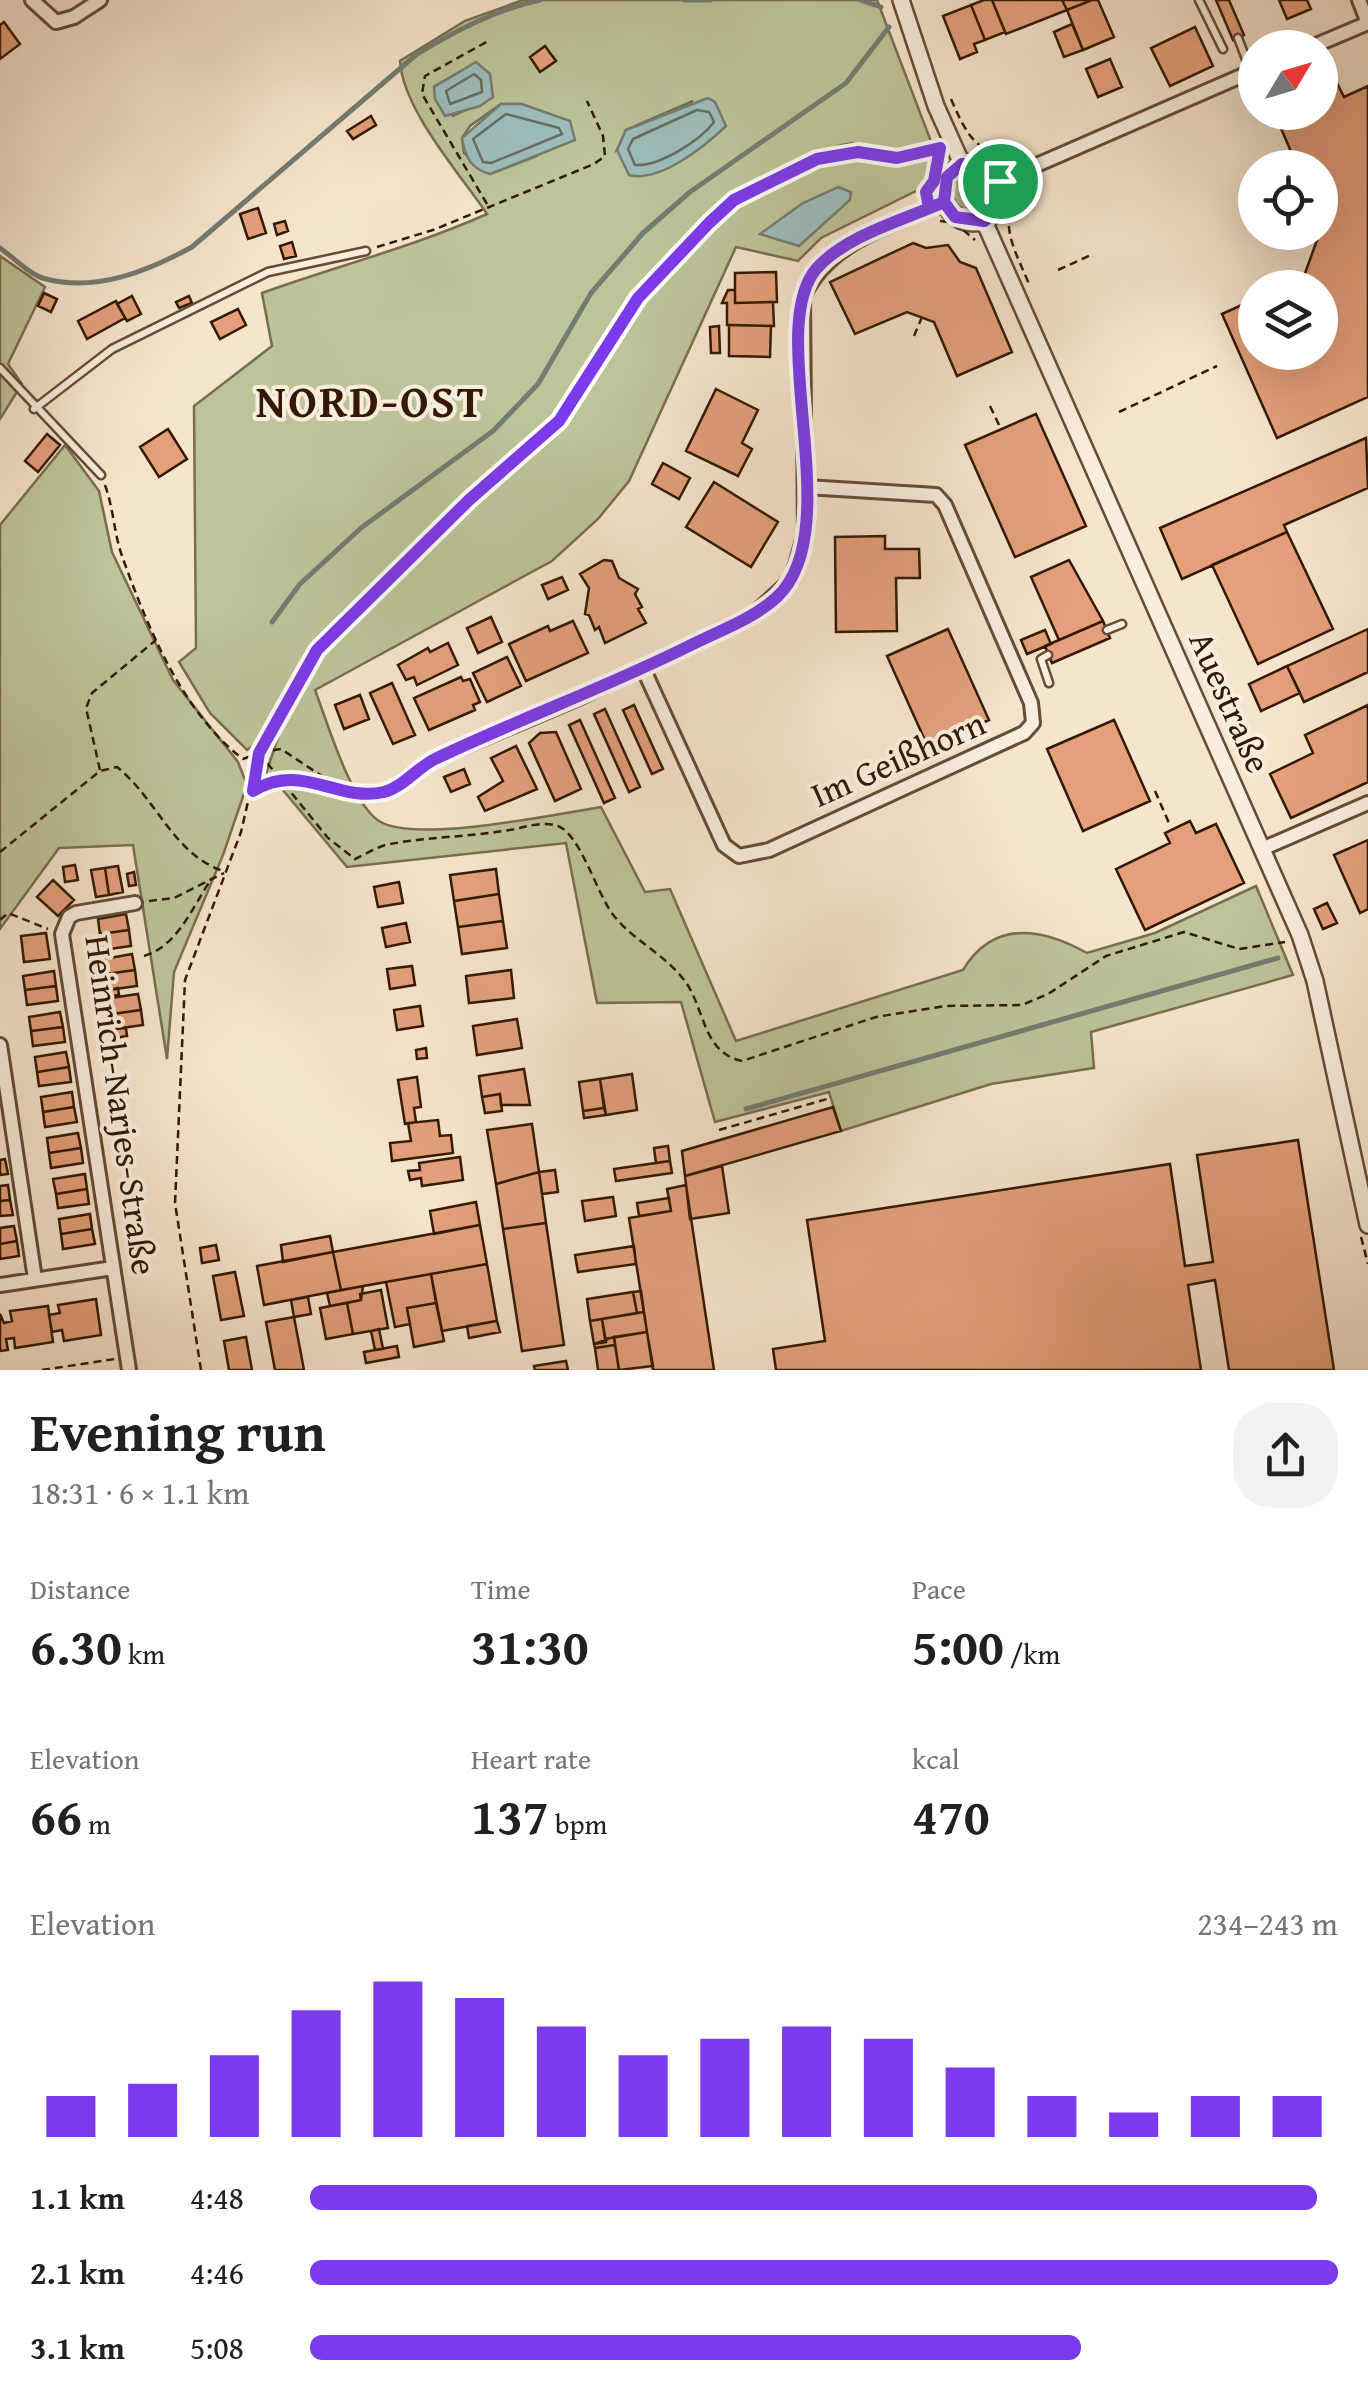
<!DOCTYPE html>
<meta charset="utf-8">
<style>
:root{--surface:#fff;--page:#f2f2f2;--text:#202124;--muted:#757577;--accent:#7c3aed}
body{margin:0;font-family:"Gentium Book Plus",serif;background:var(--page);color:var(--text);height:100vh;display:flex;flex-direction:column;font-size:38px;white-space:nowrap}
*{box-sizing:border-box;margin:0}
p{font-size:32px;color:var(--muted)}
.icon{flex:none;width:55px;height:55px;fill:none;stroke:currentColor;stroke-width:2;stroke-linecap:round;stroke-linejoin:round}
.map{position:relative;height:1370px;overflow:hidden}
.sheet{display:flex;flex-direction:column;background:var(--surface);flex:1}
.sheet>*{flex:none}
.needle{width:65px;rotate:52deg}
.buttons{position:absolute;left:1238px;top:30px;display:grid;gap:20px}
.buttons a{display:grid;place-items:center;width:100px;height:100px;border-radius:50%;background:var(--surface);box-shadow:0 10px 40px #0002;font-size:50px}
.pin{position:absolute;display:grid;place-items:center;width:85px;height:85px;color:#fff;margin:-42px;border:5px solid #fff;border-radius:50%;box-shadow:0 2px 10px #0007}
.round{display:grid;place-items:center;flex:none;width:105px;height:105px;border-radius:40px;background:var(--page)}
.headline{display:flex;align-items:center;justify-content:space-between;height:170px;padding:0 30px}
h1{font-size:55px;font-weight:800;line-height:75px}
.figures{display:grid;grid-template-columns:repeat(3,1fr);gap:15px;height:170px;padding:10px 30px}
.figures div{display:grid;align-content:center}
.figures b{font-size:50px;font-weight:800}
.figures small{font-size:28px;font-weight:400}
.figures p{font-size:28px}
.chart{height:280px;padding:20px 30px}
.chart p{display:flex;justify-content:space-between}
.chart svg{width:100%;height:180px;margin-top:10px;stroke:var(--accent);stroke-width:6}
ul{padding:0 30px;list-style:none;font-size:32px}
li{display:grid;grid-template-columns:160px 120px 1fr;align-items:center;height:75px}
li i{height:25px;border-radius:12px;background:var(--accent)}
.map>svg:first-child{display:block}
.green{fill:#bdc498;stroke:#786e4e;stroke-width:2.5;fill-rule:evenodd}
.water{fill:#9dbebd;stroke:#737c73;stroke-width:2.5}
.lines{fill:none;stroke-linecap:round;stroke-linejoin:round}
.shore{stroke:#686c60;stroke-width:2.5}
.stream{stroke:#737c73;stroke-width:5}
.building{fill:#e5a07b;stroke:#331903;stroke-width:2.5}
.service-casing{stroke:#644c36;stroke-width:11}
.minor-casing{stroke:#644c36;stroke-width:18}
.tertiary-casing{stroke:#644c36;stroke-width:20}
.path{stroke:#331903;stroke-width:2.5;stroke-dasharray:8 5;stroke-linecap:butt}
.service{stroke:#f9eede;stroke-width:6}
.minor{stroke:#f9eede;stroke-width:12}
.tertiary{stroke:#f9eede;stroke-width:15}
.route-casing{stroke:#fff;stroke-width:20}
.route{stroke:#7c3aed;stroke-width:12}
.labels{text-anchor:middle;stroke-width:8;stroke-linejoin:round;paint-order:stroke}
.street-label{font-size:35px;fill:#331903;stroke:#f9eede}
.district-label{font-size:45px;font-weight:bold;letter-spacing:2.5px;fill:#331903;stroke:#f9eede}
</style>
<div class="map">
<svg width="1368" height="1370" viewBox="0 0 1368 1370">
<rect width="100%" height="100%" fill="#f6e5cd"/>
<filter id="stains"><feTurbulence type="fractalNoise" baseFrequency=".002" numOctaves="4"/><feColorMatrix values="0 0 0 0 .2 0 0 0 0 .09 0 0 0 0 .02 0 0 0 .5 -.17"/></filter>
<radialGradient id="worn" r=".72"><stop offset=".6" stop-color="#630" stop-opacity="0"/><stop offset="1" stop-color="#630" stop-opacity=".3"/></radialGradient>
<path class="green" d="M523 0H877L932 144 894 153 852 143 838 146 764 179 703 219 633 295 552 420 310 645C289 677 279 730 247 750L210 713 179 662 196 648 194 406 272 346 262 293C337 266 413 247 487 214 460 174 403 110 400 61L465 21ZM476 63 493 97 453 116 435 86ZM693 101 617 150 626 130ZM501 104H522L536 111 537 156 490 174 464 153 462 138 470 126Z
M934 154 930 178 920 189 821 238 798 261 736 247 629 481 598 519 552 561 315 690C327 721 351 803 379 821 415 844 556 814 601 807L645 892 670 889 736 1041 963 970C994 919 1042 928 1087 953L1155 933 1256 886 1293 975 1091 1032 1094 1068 991 1084 841 1131 829 1092 715 1122 681 1002 597 1003 566 843 347 867 277 783 263 782 292 697 335 633 562 423 643 302 712 225 736 203 819 163 845 156 896 162Z
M953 192a19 19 0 1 1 38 0a19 19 0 1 1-38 0Z
M0 256 45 287 8 364 22 384 0 419Z
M65 445 99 491 112 552 173 680 238 762 247 785 223 855 174 972 167 1059 133 845 59 848 0 929V525Z"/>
<path class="water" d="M476 62 490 74 493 97 480 106 445 116 435 99 434 87Z
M708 98 715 102 726 126C705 146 660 183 629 175L617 150 626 130Z
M501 104H522L570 121 575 140 490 174C471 169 465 157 462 138Z
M838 187 851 192 850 200 799 246 760 234 803 203Z"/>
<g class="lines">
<path class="shore" d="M474 74 481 80 482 92 450 104 446 91Z
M697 110 709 112 714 122C700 141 658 167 635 165L628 149 633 139Z
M506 114 559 128 562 134 491 163 483 162 473 139Z"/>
<path class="stream" d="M684 0H710
M860 0 881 7
M0 248C13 257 31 276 46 279 97 292 148 271 192 247L417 54C457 30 495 10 540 0
M272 622 300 584 361 528 493 431 538 384 591 293 643 233 690 192 846 83 889 27
M746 1109 1278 958"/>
</g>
<path class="building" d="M984 0H992L1005 32 985 40 971 5Z
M992 0H1062L1067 10 1006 34Z
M1062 0H1092L1067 10Z
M1092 0H1098L1114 37 1083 50 1067 10Z
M1216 0H1229L1244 35 1233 40Z
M1279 0H1307L1311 9 1287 19Z
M971 5 985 40 974 44 977 52 960 59 943 16Z
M4 22 20 44 0 59V25Z
M1072 24 1083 50 1064 57 1054 32Z
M1195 27 1213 66 1170 86 1151 48Z
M545 46 556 61 540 72 530 57Z
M1110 59 1122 87 1098 97 1086 69Z
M1335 79 1344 97 1368 86V397L1277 438 1222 314 1255 299V352H1320V288H1280L1304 276 1320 232V168H1298L1274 112H1320V85Z
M371 116 376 125 353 139 347 131Z
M258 208 266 233 248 239 240 214Z
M285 221 288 231 277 235 274 224Z
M292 242 296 256 284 259 280 246Z
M913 243 926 248 948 245 960 262 976 268 1012 352 957 376 934 322 907 312 855 334 830 282Z
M776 272 777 302 735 303V273Z
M728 290H735V303L773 302 774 326 727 325V303H722Z
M44 293 57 299 51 312 38 306Z
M132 296 141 314 127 321 117 304Z
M189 296 192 303 179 308 176 302Z
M116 301 125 318 87 339 78 321Z
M238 309 246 325 220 339 211 322Z
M729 325 771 326 770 357 729 356Z
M719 326 720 353H711L710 327Z
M716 389 758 410 742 443 752 449 738 476 686 451Z
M1036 414 1086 526 1015 557 965 445Z
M168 429 187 459 159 477 140 447Z
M47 434 60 445 38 472 25 461Z
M1366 438 1368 488 1284 525 1287 532 1182 579 1160 528Z
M663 463 690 478 679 499 652 484Z
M714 482 778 522 751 567 686 527Z
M1287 532 1333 629 1258 664 1212 565Z
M885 536V549H919L920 578H896L897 631 836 632 835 537Z
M604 560 612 561 619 578 638 589 635 594 642 607 638 609 646 623 605 643 599 627 595 630 589 615 585 614 589 588 580 574Z
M1069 560 1103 621 1059 640 1031 577Z
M562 577 568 590 548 599 542 585Z
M491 617 502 642 478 653 467 628Z
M573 621 588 653 526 681 509 644 548 626 550 631Z
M1103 621 1110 638 1052 663 1045 646Z
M948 629 989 720 928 747 887 656Z
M1368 629V672L1304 702 1287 666Z
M1045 630 1051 644 1027 654 1021 640Z
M448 643 458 665 417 685 414 677 406 680 398 665 428 648 430 652Z
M507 657 521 686 487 702 473 673Z
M1287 666 1300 693 1261 711 1249 684Z
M461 677 463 681 470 679 480 702 473 705 475 710 429 730 414 698Z
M392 683 415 735 393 744 370 693Z
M360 695 369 719 344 729 335 705Z
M634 705 663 769 652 774 623 710Z
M1368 705V782L1291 818 1270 774 1313 753 1305 735Z
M605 709 640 787 629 792 594 714Z
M580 720 615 798 604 803 569 725Z
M1114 720 1150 801 1083 831 1047 749Z
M556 732 581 789 555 801 529 743 540 733Z
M516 746 537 789 485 811 478 797 503 781 491 758Z
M464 769 470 784 451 792 444 777Z
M1190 821 1196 833 1216 824 1244 883 1145 930 1116 869 1170 843 1165 833Z
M1368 840V909L1360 913 1334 855Z
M75 865 78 880 65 882 63 867Z
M118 866 123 892 109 895 105 868Z
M105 868 109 895 96 897 91 870Z
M496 869 499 894 454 901 450 875Z
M134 872 136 885 129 886 127 874Z
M53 880 74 900 58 916 37 897Z
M399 882 403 903 378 907 374 887Z
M499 894 503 921 458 927 454 901Z
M1327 903 1337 923 1323 929 1314 909Z
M126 914 129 930 100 934 98 919Z
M503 921 507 948 462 954 458 927Z
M406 923 410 942 386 947 382 928Z
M129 930 131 946 102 950 100 934Z
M46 933 50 959 24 962 21 936Z
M132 954 135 970 106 974 104 959Z
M412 966 415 985 390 989 387 969Z
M135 970 137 986 108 990 106 974Z
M511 970 514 998 469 1003 466 976Z
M54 971 56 986 25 990 23 976Z
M56 986 58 1001 27 1005 25 990Z
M118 988 119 995 105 997 104 991Z
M138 994 141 1010 112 1014 110 998Z
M420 1006 423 1026 397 1030 394 1010Z
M141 1010 143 1025 115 1029 112 1014Z
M60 1012 63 1027 31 1031 29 1017Z
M517 1019 522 1048 477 1055 473 1026Z
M63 1027 65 1042 33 1046 31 1031Z
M126 1028 127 1036 116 1038 115 1029Z
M426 1048 427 1058 417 1059 416 1050Z
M66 1052 69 1067 37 1072 35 1057Z
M69 1067 71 1082 39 1086 37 1072Z
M524 1069 530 1105H501L500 1094 482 1097 479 1076Z
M632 1074 637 1110 606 1115 600 1079Z
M417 1077 421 1107 414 1108 416 1122 405 1124 398 1080Z
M600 1079 604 1108 583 1111 579 1082Z
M72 1092 74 1107 43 1112 41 1097Z
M500 1094 502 1111 485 1113 482 1097Z
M74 1107 77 1122 45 1127 43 1112Z
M833 1107 841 1131 685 1176 682 1151Z
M604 1108 606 1115 584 1118 583 1111Z
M438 1120 440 1136 451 1135 453 1153 392 1161 390 1143 411 1141 408 1123Z
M532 1124 539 1172 496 1184 487 1130Z
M78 1133 81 1148 49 1153 47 1138Z
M1298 1140 1334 1370H1229L1215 1280 1188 1285 1201 1370H776L773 1349 825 1341 807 1220 1170 1164 1185 1266 1213 1262 1197 1155Z
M668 1146 670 1161 656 1163 654 1148Z
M81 1148 83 1163 51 1168 49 1153Z
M460 1157 463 1180 422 1186 421 1178 410 1180 408 1171 420 1170 419 1163Z
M5 1159 8 1174 0 1175V1160Z
M670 1161 672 1173 616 1181 614 1169Z
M722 1166 729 1213 690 1219 685 1176Z
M555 1170 558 1192 542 1194 539 1172Z
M539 1172 546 1223 503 1229 496 1184Z
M85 1174 87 1189 56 1194 53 1179Z
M8 1185 10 1200 0 1201V1186Z
M686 1185 714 1370H653L629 1218 671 1211 667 1189Z
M87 1189 89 1204 58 1208 56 1194Z
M613 1197 616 1216 585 1221 582 1201Z
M669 1198 671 1211 639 1216 637 1203Z
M10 1200 13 1215 0 1216V1201Z
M476 1202 480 1225 434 1234 430 1211Z
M90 1214 92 1229 61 1234 59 1219Z
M546 1223 564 1345 522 1351 503 1229Z
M480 1225 487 1264 341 1290 333 1252Z
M14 1226 17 1241 0 1244V1228Z
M92 1229 95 1244 63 1249 61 1234Z
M330 1236 333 1252 283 1262 281 1245Z
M17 1241 19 1256 0 1259V1244Z
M216 1245 219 1260 202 1263 200 1248Z
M634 1246 636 1264 578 1272 575 1255Z
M333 1252 341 1290 264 1305 257 1266Z
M487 1264 497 1321 442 1331 431 1274Z
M235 1272 244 1316 221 1320 213 1276Z
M431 1274 436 1303 407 1308 410 1324 395 1327 386 1282Z
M363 1286 361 1300 330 1306 327 1293Z
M381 1290 388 1328 353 1334 347 1303 361 1300 360 1294Z
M641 1291 644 1312 637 1313 633 1292Z
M633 1292 637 1313 590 1321 587 1299Z
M308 1297 311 1314 294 1317 291 1300Z
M96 1299 101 1335 64 1341 62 1330 52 1332 49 1315 60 1313 58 1305Z
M347 1303 353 1334 326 1339 320 1308Z
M436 1303 444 1341 414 1347 407 1308Z
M48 1306 53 1342 15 1348 14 1338 6 1339 8 1350 0 1351V1314L4 1323 12 1321 10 1311Z
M644 1312 647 1332 605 1339 602 1319Z
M294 1317 304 1370H275L266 1322Z
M602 1319 606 1342 594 1344 590 1321Z
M497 1321 500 1332 469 1338 467 1326Z
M379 1329 383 1349 375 1350 371 1331Z
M647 1332 653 1366 619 1370 614 1337Z
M246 1337 252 1370H229L224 1341Z
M614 1337 615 1345 595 1348 594 1344Z
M615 1345 619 1370H598L595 1348Z
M397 1346 399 1357 366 1363 364 1352Z
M566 1361 568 1370H535L534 1366Z"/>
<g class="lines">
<g class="service-casing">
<path id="service" d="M1199 0 1223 49
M1238 38 1251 72
M0 368 101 475
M34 409 112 349 268 272 366 251
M1107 630 1122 624
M1048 655 1041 659 1049 683"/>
</g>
<g class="minor-casing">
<path id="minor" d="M32 0 56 22 74 17 100 0
M1359 0 1368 23
M1309 48 1368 23
M1000 181 1255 70
M643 668 724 845 739 856 769 850 1024 733 1033 723 1031 703 945 505 936 495 806 487
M389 791 430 761 581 697 754 614 792 579 805 533 803 297C830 240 890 227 944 202
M1262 849 1368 803
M0 1045 35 1279
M0 1285 113 1268
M129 1370 62 934 69 917 76 913 135 903"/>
</g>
<g class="tertiary-casing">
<path id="tertiary" d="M901 0 936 106 962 164
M943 193a30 30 0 1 1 60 0a30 30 0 1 1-60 0Z
M984 221 1300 935 1315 981 1368 1225"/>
</g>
<path class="path" d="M951 99C963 126 973 151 1004 156L1008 164
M1019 189C997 223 1015 250 1029 284
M926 196 939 152
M487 204 422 94 425 76 490 40
M940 221 955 223 975 240
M377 247 433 230 594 164 605 156 603 136 587 101
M1058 270 1091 255
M914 336 922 317
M990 406 1001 429
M1119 412 1217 366
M105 485C113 507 114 531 121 553 146 624 182 713 243 759L259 753 317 650 469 500 559 421 637 298 735 201 817 159 842 153 897 158 939 148
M260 752 281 749 337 786 374 793
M259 753 328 838 355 859C366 854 378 846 390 844 433 836 477 837 520 828 530 825 547 822 558 826 581 835 597 895 614 916 635 942 668 956 687 984 705 1012 704 1053 742 1061L876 1017 945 1006 1022 1005 1048 994 1106 956 1184 932 1239 949 1285 942
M100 770 86 708 92 693 156 640
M253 791 278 778 331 785
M1155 791 1169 823
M0 852 100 771 117 767C157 799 173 854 223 871
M149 901 174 898 224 873
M0 920 8 913 48 929
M144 956C179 945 192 907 212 878
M719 1130 827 1099
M1361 1237 1368 1264
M42 1370 115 1359
M201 1370 175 1203 185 980 241 832 259 754"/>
<use href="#service" class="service"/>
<use href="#minor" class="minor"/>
<use href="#tertiary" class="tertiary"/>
</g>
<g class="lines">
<g class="route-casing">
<path id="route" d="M1000 181 981 164H962L947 177 944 202 929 208 926 192 934 181 940 148 897 158 858 152 817 159 734 200 709 223 638 298 559 421 469 500 317 650 259 753 253 791C301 761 338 803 384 792 403 787 417 768 435 759 519 719 607 687 691 645 719 631 753 619 777 597 849 530 763 329 817 268 847 235 904 220 944 202L955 217 984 221 1000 206V181"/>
</g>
<use href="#route" class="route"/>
</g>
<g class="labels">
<g class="street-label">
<text transform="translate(1230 702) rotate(66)" y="12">Auestraße</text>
<text transform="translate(898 759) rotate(-24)" y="12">Im Geißhorn</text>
<text transform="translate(121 1105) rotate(82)" y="12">Heinrich-Narjes-Straße</text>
</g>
<g class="district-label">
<text x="371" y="417">NORD-OST</text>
</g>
</g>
<rect width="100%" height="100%" filter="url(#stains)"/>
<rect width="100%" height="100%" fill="url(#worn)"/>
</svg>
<div class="buttons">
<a><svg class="needle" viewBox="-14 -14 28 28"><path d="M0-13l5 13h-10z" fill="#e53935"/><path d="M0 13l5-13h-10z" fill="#757577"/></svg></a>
<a><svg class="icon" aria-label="locate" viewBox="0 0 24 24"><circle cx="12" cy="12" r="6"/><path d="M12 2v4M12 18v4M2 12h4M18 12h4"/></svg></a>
<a><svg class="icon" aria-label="layers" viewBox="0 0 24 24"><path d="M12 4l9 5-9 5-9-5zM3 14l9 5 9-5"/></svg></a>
</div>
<div class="pin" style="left:1000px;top:181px;background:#1e9e55"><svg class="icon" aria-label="arrive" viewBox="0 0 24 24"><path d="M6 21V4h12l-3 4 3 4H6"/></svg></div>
</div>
<section class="sheet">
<div class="headline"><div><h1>Evening run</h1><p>18:31 · 6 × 1.1 km</p></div><a class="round"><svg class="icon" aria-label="share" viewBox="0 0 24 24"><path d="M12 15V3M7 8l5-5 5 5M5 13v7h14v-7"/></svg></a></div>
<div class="figures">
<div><p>Distance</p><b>6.30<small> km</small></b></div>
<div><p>Time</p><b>31:30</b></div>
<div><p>Pace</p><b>5:00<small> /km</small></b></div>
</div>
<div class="figures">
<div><p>Elevation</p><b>66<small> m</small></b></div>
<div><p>Heart rate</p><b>137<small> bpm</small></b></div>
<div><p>kcal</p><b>470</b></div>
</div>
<div class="chart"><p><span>Elevation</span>234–243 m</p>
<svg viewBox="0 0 160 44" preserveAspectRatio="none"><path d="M5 44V34M15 44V31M25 44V24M35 44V13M45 44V6M55 44V10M65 44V17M75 44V24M85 44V20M95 44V17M105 44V20M115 44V27M125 44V34M135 44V38M145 44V34M155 44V34"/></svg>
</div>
<ul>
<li><b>1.1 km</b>4:48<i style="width:98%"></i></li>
<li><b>2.1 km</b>4:46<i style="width:100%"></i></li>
<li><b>3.1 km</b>5:08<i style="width:75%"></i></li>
</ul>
</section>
